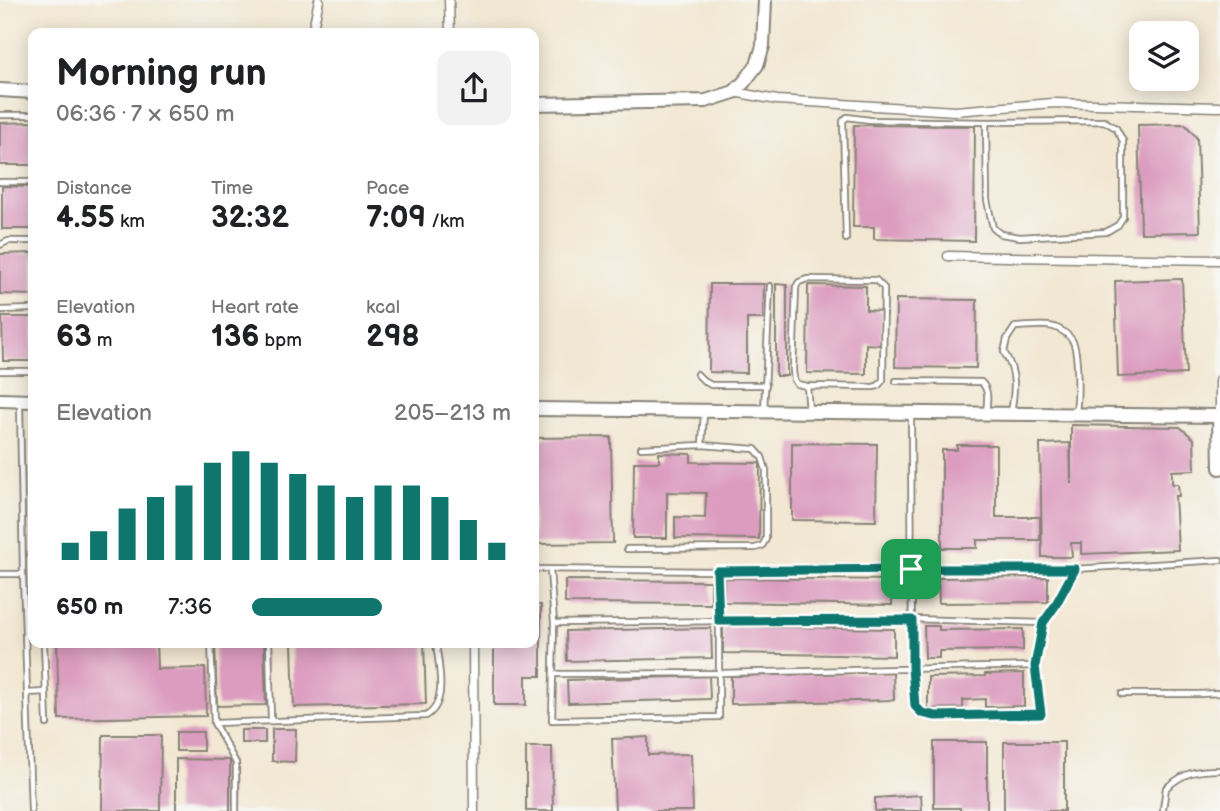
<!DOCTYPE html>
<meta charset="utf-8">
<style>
:root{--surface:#fff;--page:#f2f2f2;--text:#202124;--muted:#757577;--accent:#0f766e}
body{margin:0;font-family:"Balsamiq Sans",sans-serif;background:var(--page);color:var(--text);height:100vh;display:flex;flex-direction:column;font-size:26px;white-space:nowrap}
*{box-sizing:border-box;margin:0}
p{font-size:23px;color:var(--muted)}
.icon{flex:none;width:38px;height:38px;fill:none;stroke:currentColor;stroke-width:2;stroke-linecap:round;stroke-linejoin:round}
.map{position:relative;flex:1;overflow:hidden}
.drawer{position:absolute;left:28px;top:28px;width:511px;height:620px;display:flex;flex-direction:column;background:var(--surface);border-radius:14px;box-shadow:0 4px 18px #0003}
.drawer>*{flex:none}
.buttons{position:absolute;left:1129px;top:21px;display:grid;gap:14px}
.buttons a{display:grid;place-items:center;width:70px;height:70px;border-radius:14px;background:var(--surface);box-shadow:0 4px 18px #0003;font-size:35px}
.pin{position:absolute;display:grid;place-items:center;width:60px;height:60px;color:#fff;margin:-30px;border-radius:14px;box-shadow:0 4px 10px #0006}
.round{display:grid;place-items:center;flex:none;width:74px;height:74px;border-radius:14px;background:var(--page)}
.overview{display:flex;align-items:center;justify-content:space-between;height:119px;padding:0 28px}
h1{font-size:38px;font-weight:600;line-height:52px}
.metrics{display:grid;grid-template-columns:repeat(3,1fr);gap:10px;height:119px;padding:7px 28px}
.metrics div{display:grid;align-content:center}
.metrics b{font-size:30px;font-weight:600}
.metrics small{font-size:19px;font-weight:400}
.metrics p{font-size:19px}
.chart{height:196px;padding:14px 28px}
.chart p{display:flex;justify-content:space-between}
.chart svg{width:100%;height:126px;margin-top:7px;stroke:var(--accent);stroke-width:6}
ul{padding:0 28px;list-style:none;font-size:23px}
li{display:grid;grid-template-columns:112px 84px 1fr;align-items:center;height:52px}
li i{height:18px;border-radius:9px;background:var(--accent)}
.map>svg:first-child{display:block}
.building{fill:#dc9cc0}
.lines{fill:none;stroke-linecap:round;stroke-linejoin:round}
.lane-casing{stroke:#878277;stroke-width:8}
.street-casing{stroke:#878277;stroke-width:11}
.secondary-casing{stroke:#878277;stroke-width:16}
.lane{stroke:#fff;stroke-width:4.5}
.street{stroke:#fff;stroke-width:8}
.secondary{stroke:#fff;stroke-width:12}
.route-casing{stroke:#fff;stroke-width:14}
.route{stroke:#0f766e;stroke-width:9}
</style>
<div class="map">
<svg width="1220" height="811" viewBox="0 0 1220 811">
<rect width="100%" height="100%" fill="#f6f6f2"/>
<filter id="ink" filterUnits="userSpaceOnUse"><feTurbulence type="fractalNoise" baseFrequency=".0143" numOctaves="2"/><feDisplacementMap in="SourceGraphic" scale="14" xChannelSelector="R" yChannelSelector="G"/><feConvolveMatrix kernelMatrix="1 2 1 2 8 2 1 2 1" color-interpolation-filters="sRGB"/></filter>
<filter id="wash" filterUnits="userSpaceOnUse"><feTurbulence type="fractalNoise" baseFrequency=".00686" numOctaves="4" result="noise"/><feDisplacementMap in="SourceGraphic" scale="28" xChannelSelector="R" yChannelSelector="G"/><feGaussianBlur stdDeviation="1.57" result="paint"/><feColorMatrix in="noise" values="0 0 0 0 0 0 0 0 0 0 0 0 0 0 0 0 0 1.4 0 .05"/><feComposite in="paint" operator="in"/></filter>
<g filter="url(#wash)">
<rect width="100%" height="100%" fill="#f2e7d2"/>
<g id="blocks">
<path class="building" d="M33 122V165H0V123Z
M1185 124 1197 138 1200 232 1141 233 1138 125Z
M854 125 975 126 974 241 874 239V227H853Z
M2 186 33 187V229H2Z
M33 253V295L0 294V254Z
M1182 279 1186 374 1118 377 1115 281Z
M710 284H764L763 319H747V373L709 372Z
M776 284 787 285V376H776Z
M808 285 866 286V310L882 311 881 345 866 344V374L807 373Z
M896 299 977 300 976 368 895 367Z
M2 317H33V361H3Z
M1071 425 1180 427 1194 439 1195 470 1172 471V484H1178L1179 496H1175L1178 550 1081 554V543H1071L1072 557H1042L1040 444 1070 443 1071 484Z
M611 437 613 543 534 544V438Z
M792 443 877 444 876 521 792 520Z
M957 445H996V517H1040V540H977V548H942V450H957Z
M659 453 691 454V462L760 463 759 539 675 538V517L705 518 706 493 667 492V538H633L634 462H659Z
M1048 577V602L939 603 938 578Z
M724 578 893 580 892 605 724 602Z
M565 580 711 581V604L565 603Z
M534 605H541V676H526V705H494V642H534Z
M723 626 894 629V656L723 653Z
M924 626H939V630L1023 629V650L939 651V658H925Z
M711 628 712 658 567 661 566 631Z
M57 642H156L157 669 205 668 206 716 59 719Z
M215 642H264L266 705 217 706Z
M292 642H424L426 704 294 707Z
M893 672 894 700 731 704V676Z
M1024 673V706L985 707V699L963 700V708L928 709V677L985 676V674Z
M709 676 710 699 568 703 567 680Z
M272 729H296L295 762 272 761Z
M241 730H265V743H241Z
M176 732H203V751H176Z
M103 735H161L160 811H102Z
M648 737V755L691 754 693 811H615L612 739Z
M934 742H987V811H960V808H934Z
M1004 742H1064V811H1004Z
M526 747H552L553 811H526Z
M176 759 230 760V811H176Z
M921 795 922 811H875V798Z"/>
</g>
</g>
<g filter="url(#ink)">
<use href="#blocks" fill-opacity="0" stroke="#878277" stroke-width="2"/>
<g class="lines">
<g class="lane-casing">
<path id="lane" d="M0 115H33
M0 182H33
M846 239 843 121 847 117 870 120 986 122 1104 121 1116 128 1123 141V217L1118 225 1106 232 1020 237 1001 234 993 228 987 200 986 122
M0 245 8 241H33
M0 310 33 309
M0 371H33
M697 374 704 381 711 385H766
M896 381 981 382C990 390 987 402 986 413
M807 386 873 387 878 386 883 380 884 288 876 280 807 279 799 282 796 287 793 370 794 380 797 384 807 386 809 411
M20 403 23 574 31 811
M764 411 770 286
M1011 413C1015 389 1017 373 1004 352L1007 339 1015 327C1027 327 1042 324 1054 327 1060 329 1068 334 1072 340 1079 350 1078 398 1076 411
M911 414 912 668 915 706 922 713 936 715 1041 714 1035 666 1043 623 1055 606 1074 569
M702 445 704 412
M627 549 755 548 762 546 766 539V470L762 457 755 449 702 445 641 448
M534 569 717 571 1075 569 1220 560
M550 570 554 623 552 720 719 717V621L717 571
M0 574H23
M554 623 912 619 1043 623
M44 642 47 724
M211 642 214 723 236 763V811
M269 642 271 720
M553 674 720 673 1035 666
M27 693 46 692
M1122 694H1199L1220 693
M214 723 426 716C449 703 438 664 436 642
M1163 809 1166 788C1185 772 1196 770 1220 770"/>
</g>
<g class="street-casing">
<path id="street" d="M449 0 450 33
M312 33 319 0
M734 92 777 100 955 111 1053 103 1220 107
M948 256 1220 260
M1220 380V416
M473 642 474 811"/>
</g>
<g class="secondary-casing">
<path id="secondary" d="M0 90 33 92
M534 104 706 101 734 92 744 82 757 65 763 46 765 0
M0 400 33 401
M534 409 1219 416 1220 468"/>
</g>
<use href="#lane" class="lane"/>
<use href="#street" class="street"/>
<use href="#secondary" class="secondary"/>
</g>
</g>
<g class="lines" filter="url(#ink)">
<g class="route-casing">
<path id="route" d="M911 569H1075L1055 606 1043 623 1035 666 1041 714 936 716 922 713 915 706 912 668V620L719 621 717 571Z"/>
</g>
<use href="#route" class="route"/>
</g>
</svg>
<div class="buttons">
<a><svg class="icon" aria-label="layers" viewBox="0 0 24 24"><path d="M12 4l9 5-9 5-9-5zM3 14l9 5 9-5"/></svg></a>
</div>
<div class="pin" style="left:911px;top:569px;background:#1e9e55"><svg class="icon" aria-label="arrive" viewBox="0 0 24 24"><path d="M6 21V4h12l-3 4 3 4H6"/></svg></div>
<section class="drawer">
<div class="overview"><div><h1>Morning run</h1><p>06:36 · 7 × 650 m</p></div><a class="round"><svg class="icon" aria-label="share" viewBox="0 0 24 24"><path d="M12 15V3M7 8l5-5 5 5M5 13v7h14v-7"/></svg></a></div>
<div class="metrics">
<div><p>Distance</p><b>4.55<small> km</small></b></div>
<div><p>Time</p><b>32:32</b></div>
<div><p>Pace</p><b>7:09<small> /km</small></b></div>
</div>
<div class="metrics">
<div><p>Elevation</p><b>63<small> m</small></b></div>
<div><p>Heart rate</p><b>136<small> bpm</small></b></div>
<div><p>kcal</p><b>298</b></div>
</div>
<div class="chart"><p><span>Elevation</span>205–213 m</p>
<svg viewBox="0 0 160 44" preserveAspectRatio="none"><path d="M5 44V38M15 44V34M25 44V26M35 44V22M45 44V18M55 44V10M65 44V6M75 44V10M85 44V14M95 44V18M105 44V22M115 44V18M125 44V18M135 44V22M145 44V30M155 44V38"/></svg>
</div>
<ul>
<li><b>650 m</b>7:36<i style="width:50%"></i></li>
</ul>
</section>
</div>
